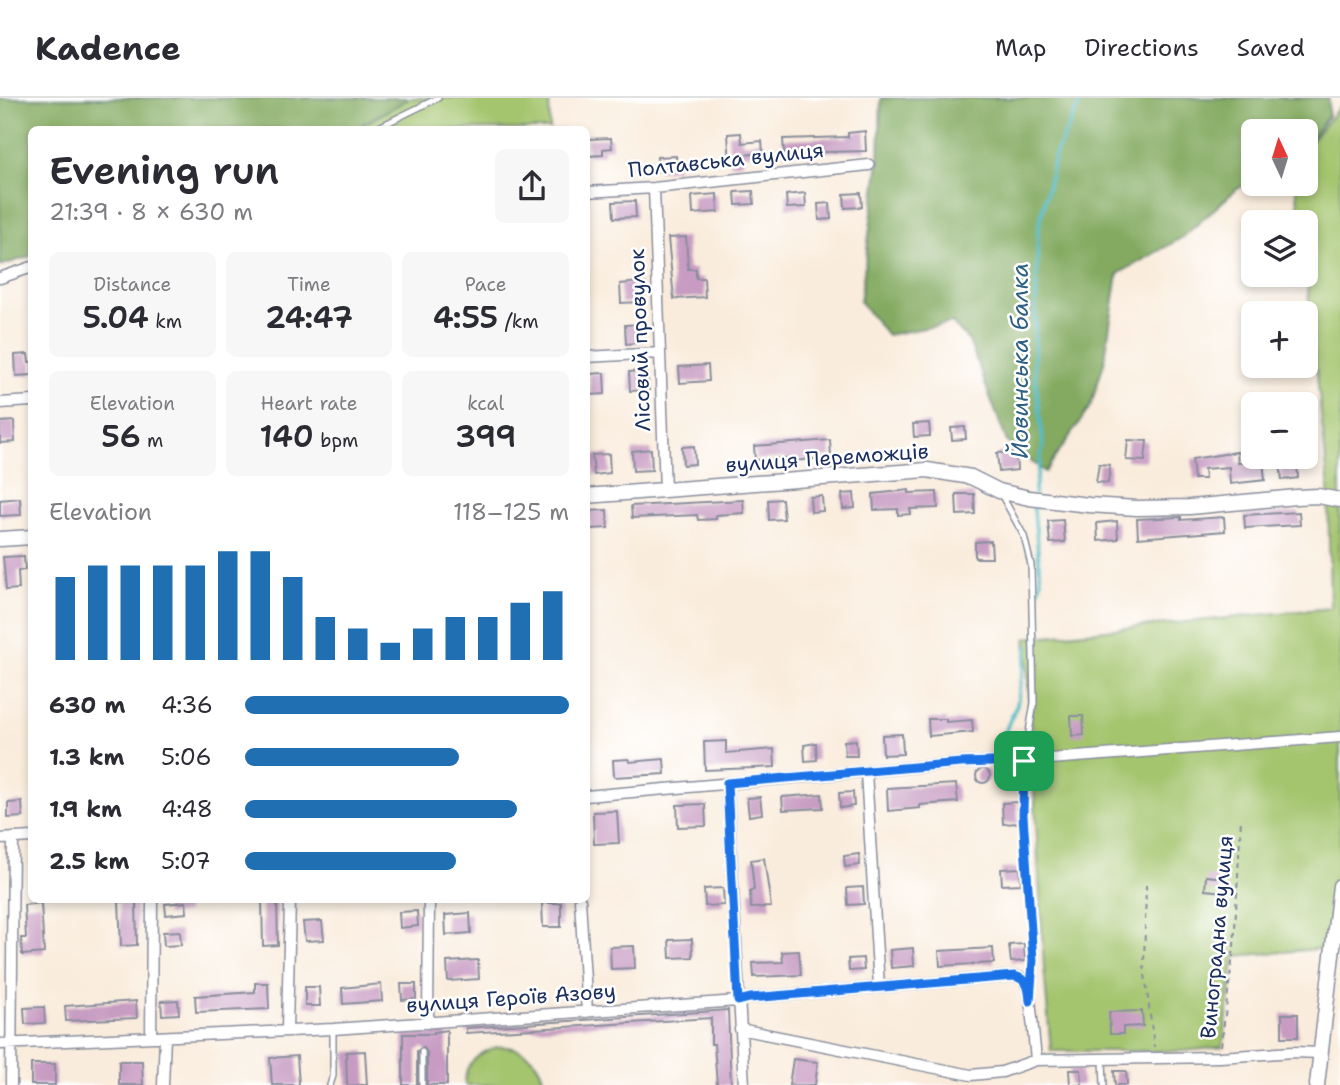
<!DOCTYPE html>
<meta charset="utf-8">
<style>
:root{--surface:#fff;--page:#f7f7f7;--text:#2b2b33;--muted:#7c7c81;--line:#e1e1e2;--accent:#1f6fb2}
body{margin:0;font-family:"Shantell Sans",sans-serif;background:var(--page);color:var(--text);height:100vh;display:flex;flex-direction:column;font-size:26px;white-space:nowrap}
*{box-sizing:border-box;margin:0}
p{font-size:23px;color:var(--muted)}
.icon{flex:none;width:38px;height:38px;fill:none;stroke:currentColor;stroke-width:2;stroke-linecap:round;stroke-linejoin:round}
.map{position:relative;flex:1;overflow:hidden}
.panel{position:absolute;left:28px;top:28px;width:562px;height:777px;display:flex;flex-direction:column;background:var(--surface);border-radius:10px;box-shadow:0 4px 10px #0003}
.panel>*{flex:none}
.needle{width:46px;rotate:356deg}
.tools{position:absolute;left:1241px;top:21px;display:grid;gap:14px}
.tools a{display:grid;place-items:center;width:77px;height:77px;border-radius:10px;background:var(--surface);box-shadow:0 4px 10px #0003;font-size:35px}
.pin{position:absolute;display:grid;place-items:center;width:60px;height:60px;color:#fff;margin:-30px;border-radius:14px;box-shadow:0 4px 10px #0006}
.round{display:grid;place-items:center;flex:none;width:74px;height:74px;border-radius:10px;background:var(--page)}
.overview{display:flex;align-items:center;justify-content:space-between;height:119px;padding:0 21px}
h1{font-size:38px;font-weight:600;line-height:52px}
.stats{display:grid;grid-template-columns:repeat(3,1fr);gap:10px;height:119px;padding:7px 21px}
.stats div{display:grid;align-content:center;border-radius:10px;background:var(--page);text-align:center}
.stats b{font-size:30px;font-weight:600}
.stats small{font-size:19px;font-weight:400}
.stats p{font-size:19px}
.chart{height:196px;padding:14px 21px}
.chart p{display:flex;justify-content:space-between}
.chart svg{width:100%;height:126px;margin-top:7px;stroke:var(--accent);stroke-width:6}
ul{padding:0 21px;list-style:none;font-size:23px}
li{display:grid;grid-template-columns:112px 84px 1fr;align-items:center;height:52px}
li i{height:18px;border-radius:9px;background:var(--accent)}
header{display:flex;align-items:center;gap:42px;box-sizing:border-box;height:98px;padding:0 35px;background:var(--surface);border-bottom:2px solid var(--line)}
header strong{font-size:33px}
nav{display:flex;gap:38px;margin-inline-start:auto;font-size:24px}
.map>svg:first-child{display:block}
.green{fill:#a4c56e;stroke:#607a66;stroke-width:2}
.forest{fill:#83aa61;stroke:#4f6c60;stroke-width:2}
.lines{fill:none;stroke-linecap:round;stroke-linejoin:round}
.stream{stroke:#4ebbc8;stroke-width:3.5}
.building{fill:#c79bc2}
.service-casing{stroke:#8a8e9d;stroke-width:8}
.minor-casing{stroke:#8a8e9d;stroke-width:13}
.tertiary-casing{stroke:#8a8e9d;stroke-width:17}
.path{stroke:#8a8e9d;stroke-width:2;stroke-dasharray:5 5;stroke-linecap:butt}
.service{stroke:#fff;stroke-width:5}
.minor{stroke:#fff;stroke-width:10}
.tertiary{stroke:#fff;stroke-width:14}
.route-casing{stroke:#fff;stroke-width:14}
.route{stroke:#1a73e8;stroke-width:9}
.labels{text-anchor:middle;stroke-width:5;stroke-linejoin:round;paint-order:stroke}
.street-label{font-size:21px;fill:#1b2f5e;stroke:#fff}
.water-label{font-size:23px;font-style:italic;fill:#2d6083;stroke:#fff}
</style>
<header>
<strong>Kadence</strong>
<nav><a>Map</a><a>Directions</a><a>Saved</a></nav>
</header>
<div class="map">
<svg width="1340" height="987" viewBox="0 0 1340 987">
<rect width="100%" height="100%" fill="#fff"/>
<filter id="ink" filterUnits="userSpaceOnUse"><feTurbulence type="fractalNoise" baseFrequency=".0143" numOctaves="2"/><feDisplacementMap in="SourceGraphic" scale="14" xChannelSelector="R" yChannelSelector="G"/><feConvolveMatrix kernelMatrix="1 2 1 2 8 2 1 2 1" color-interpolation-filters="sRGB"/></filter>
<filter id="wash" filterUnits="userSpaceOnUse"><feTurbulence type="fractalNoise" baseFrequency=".00686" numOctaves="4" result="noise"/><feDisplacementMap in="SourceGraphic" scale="28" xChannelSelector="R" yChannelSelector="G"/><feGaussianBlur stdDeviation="1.57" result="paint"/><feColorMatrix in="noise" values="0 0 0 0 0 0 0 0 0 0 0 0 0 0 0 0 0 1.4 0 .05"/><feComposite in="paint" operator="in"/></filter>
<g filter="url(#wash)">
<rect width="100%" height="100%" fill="#f9ecdc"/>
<path class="green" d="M410 0H549L550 31 354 32Z
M1340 8V849L1235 858 1223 949 1184 953H1051L1044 870 1026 540 1330 510 1328 382 1306 173V124H1300L1296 86H1306V49Z
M497 949C522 947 542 962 544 987H465C463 967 479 954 497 949Z"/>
<path class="forest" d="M0 0H410L354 31 32 32 31 158 0 168Z
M881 0H1329L1328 18 1306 47V33H1253V83L1237 91 1183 139 1118 176 1104 265 1090 309 1045 374 1007 344 969 243 952 225 887 237 860 204 879 63Z"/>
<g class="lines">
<path class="stream" d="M1034 396 1043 346 1034 266 1038 132 1055 57 1082 0
M1033 403 1041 483 1039 492
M1004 636 1017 606 1028 548"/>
</g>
<g id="blocks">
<path class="building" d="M865 33 866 53 784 55 783 41 848 39V35Z
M741 35 742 45 762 43 763 55 743 57V65L730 66 728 36Z
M611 40 612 50 603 51V57L588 58 587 41Z
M676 58 677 71 658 73 657 59Z
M753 93 754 106 736 107 735 94Z
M805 95 806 109 787 110 786 97Z
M861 95 862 109 845 110 844 96Z
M717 96 718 114 693 116 692 98Z
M635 103 636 119 614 120 613 104Z
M830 105 831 121 819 122 818 106Z
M686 139 688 171H696V180H704L705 199 674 201 668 140Z
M640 184 641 204 621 205 620 186Z
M643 226 644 244 626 246 625 227Z
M28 256 29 264H32V277L16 278 15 257Z
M708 267 709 283 680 285 679 269Z
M647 273 649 292 630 293 629 274Z
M604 275 605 296 591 297 589 276Z
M14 323 15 344 0 345V324Z
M929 325 930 338 914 339 913 326Z
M965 329 966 341 952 342 951 330Z
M830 342 831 359 785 364V360L755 362 754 348Z
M1128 342 1147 343 1145 363 1126 362Z
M694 348 695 366 683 367 682 349Z
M651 351 652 372 633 373 632 353Z
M1016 354 1017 372 999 374 997 355Z
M1237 354 1238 365 1263 363 1265 382 1230 386 1229 369 1204 371 1205 381H1194L1192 361Z
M609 356 610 375 594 377 592 357Z
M1297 365 1298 380 1282 382 1280 366Z
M1099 366 1110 367 1108 385 1096 384Z
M909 392V395L937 394 938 410 910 411 911 416 898 417V411L874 412 873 396Z
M854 395 855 410 843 411 842 396Z
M956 396H974L975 416 957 417Z
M822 398 823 413 811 414 810 399Z
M20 400 21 417 0 418V402Z
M782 401 784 421 769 422 768 402Z
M743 402 744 415 716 417V421L698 422 697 417 632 420 631 408Z
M607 412 608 430 590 431 589 413Z
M1299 414 1300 427 1245 430 1244 417Z
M1181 419V422L1224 419 1225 433 1138 440 1137 421Z
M1063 422 1065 444 1050 445 1048 423Z
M1117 423 1118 441 1098 443 1097 425Z
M991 443 992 460H975V444Z
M24 458 25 472 18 473 19 491 6 492 3 459Z
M1071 618H1083L1084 637 1072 638Z
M928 621H946V624L972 622 973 634 929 638Z
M902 636 903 656 883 657 882 637Z
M856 642 857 658H845L844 643Z
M726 643V655L774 651 775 669 705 672 704 644Z
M816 645 817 662 805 663 804 647Z
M629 661V664L664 661 665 676 614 679 613 662Z
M976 678a7 7 0 1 1 14 0a7 7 0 1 1-14 0Z
M956 686 958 704 920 707V710L888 713 887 690Z
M853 694 854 708 840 710 839 695Z
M822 696 823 710 783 712 782 699Z
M760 699 762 716 749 718 747 700Z
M22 704 23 719 8 720V705Z
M1017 704 1018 725 1003 726 1002 705Z
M705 706 706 728 678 729 677 707Z
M617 713 619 745 594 746 593 714Z
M859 756 860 767 845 769 844 758Z
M764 760 771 809 751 810 750 793 754 792 751 762Z
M1020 770 1021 786 1002 787 1001 771Z
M1206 778 1226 780 1225 794 1205 792Z
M863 789 864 806 848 807 847 790Z
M723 790 724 807 705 808 704 791Z
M262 802H277L278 847 263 848Z
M136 803 137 847 121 848 119 804Z
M186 804 187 815 166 817 165 806Z
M41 805 44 855 22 857 21 840H26L24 807Z
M542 805H561V829H543Z
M417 813 418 828 400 830 399 814Z
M470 815 471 835 446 837 445 817Z
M322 823 324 842 305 843 303 824Z
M180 833 181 847 164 848 163 834Z
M692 841 693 859 670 860 669 842Z
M1024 846 1025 863 1011 864 1009 847Z
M634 848 635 870 611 871 610 849Z
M913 850 914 868 891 870 890 852Z
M993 850 994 865 940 868 939 853Z
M799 853 801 877 754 879 753 865 783 864 782 854Z
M863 860 864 872 849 873 848 861Z
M478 862 479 881 448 883 447 864Z
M255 885H268L269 911 196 914 195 898 255 894Z
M381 886 382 903 343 906 342 890Z
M401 886H416V901L402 902Z
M305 889H319L320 908H305Z
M178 902 179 916 162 917 161 903Z
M136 903 137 920 66 923 65 908Z
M44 909 45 925 25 926 24 910Z
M728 912 731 987H717L714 946H711V920L466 935V930Z
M1142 913 1143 928 1123 929V936H1110L1109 914Z
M1282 916H1298V939H1282Z
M447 932V987H427V954L423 949 417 953V987H403V936H434V934Z
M365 953 367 987H347L346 954Z
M297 958 299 987H272L270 960Z
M793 961 818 964 815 987H789Z
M119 963H142L143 987H119Z
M31 966H55V987H31Z
M1069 972H1081L1082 987H1070Z
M1114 973H1126L1127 987H1115Z"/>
</g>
</g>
<g filter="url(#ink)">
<use href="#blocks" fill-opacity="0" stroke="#8a8e9d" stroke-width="2"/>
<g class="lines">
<g class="service-casing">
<path id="service" d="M373 32 438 0
M1001 396 1024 438 1031 467 1034 605 1024 663 1023 717 1033 862 1031 889
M1103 962 1104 987
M330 987 333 978V931
M422 987V954"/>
</g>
<g class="minor-casing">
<path id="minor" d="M654 90 665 392
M586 94 654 90 869 67
M0 180 32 169
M586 259 660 255
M0 305 32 303
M866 674 879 889
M727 685 744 987
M586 698 961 665 1024 663 1340 639
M0 741 32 739
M580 802 587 914
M428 925 429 802
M740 931 971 977 1002 974 1036 962 1220 959 1293 954 1320 955
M287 932 290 802
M151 939 152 802
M0 946 333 931 738 903 750 900 1014 878 1022 880 1029 890 1036 962
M11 987 13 740
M163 987 165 939"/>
</g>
<g class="tertiary-casing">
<path id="tertiary" d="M586 398 927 372 971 379 999 393 1029 400 1089 407 1137 410 1190 409 1296 399 1318 398 1340 402
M0 441 32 439
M1317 987 1340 788"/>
</g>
<path class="path" d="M1146 787 1144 868 1154 949
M1221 948 1234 849 1241 721"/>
<use href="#service" class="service"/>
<use href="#minor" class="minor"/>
<use href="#tertiary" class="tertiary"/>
</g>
</g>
<g class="lines" filter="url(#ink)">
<g class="route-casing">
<path id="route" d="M1024 663 1023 717 1033 862 1030 903C1029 890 1028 881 1014 878L750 900 738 903 727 685 961 665Z"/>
</g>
<use href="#route" class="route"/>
</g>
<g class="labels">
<g class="street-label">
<text transform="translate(726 62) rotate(-6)" y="7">Полтавська вулиця</text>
<text transform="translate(640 242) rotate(-92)" y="7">Лісовий провулок</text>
<text transform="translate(827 360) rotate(-4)" y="7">вулиця Переможців</text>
<text transform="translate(1217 839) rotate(-85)" y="7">Виноградна вулиця</text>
<text transform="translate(511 900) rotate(-4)" y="7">вулиця Героїв Азову</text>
</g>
<g class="water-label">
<text transform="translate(1020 263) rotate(-90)" y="8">Йовинська балка</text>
</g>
</g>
</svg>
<div class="tools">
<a><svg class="needle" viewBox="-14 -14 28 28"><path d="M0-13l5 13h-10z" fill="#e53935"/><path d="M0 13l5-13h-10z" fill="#7c7c81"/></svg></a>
<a><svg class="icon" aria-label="layers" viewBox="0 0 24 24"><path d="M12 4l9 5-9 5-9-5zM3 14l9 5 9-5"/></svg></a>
<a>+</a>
<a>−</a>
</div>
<div class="pin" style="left:1024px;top:663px;background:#1e9e55"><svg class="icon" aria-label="arrive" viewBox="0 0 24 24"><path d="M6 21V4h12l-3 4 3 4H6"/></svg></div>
<section class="panel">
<div class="overview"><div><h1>Evening run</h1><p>21:39 · 8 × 630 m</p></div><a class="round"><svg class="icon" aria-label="share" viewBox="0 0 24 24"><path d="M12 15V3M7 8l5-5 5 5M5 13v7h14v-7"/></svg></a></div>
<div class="stats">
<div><p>Distance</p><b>5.04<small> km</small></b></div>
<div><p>Time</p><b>24:47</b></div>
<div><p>Pace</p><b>4:55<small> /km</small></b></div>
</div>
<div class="stats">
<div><p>Elevation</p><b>56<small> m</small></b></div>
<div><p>Heart rate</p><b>140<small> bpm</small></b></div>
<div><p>kcal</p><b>399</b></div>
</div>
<div class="chart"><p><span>Elevation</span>118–125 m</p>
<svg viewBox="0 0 160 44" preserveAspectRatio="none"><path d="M5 44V15M15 44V11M25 44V11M35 44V11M45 44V11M55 44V6M65 44V6M75 44V15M85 44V29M95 44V33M105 44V38M115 44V33M125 44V29M135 44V29M145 44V24M155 44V20"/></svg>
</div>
<ul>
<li><b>630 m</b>4:36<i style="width:100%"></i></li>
<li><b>1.3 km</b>5:06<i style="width:66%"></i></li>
<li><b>1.9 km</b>4:48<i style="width:84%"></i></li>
<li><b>2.5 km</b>5:07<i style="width:65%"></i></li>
</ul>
</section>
</div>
